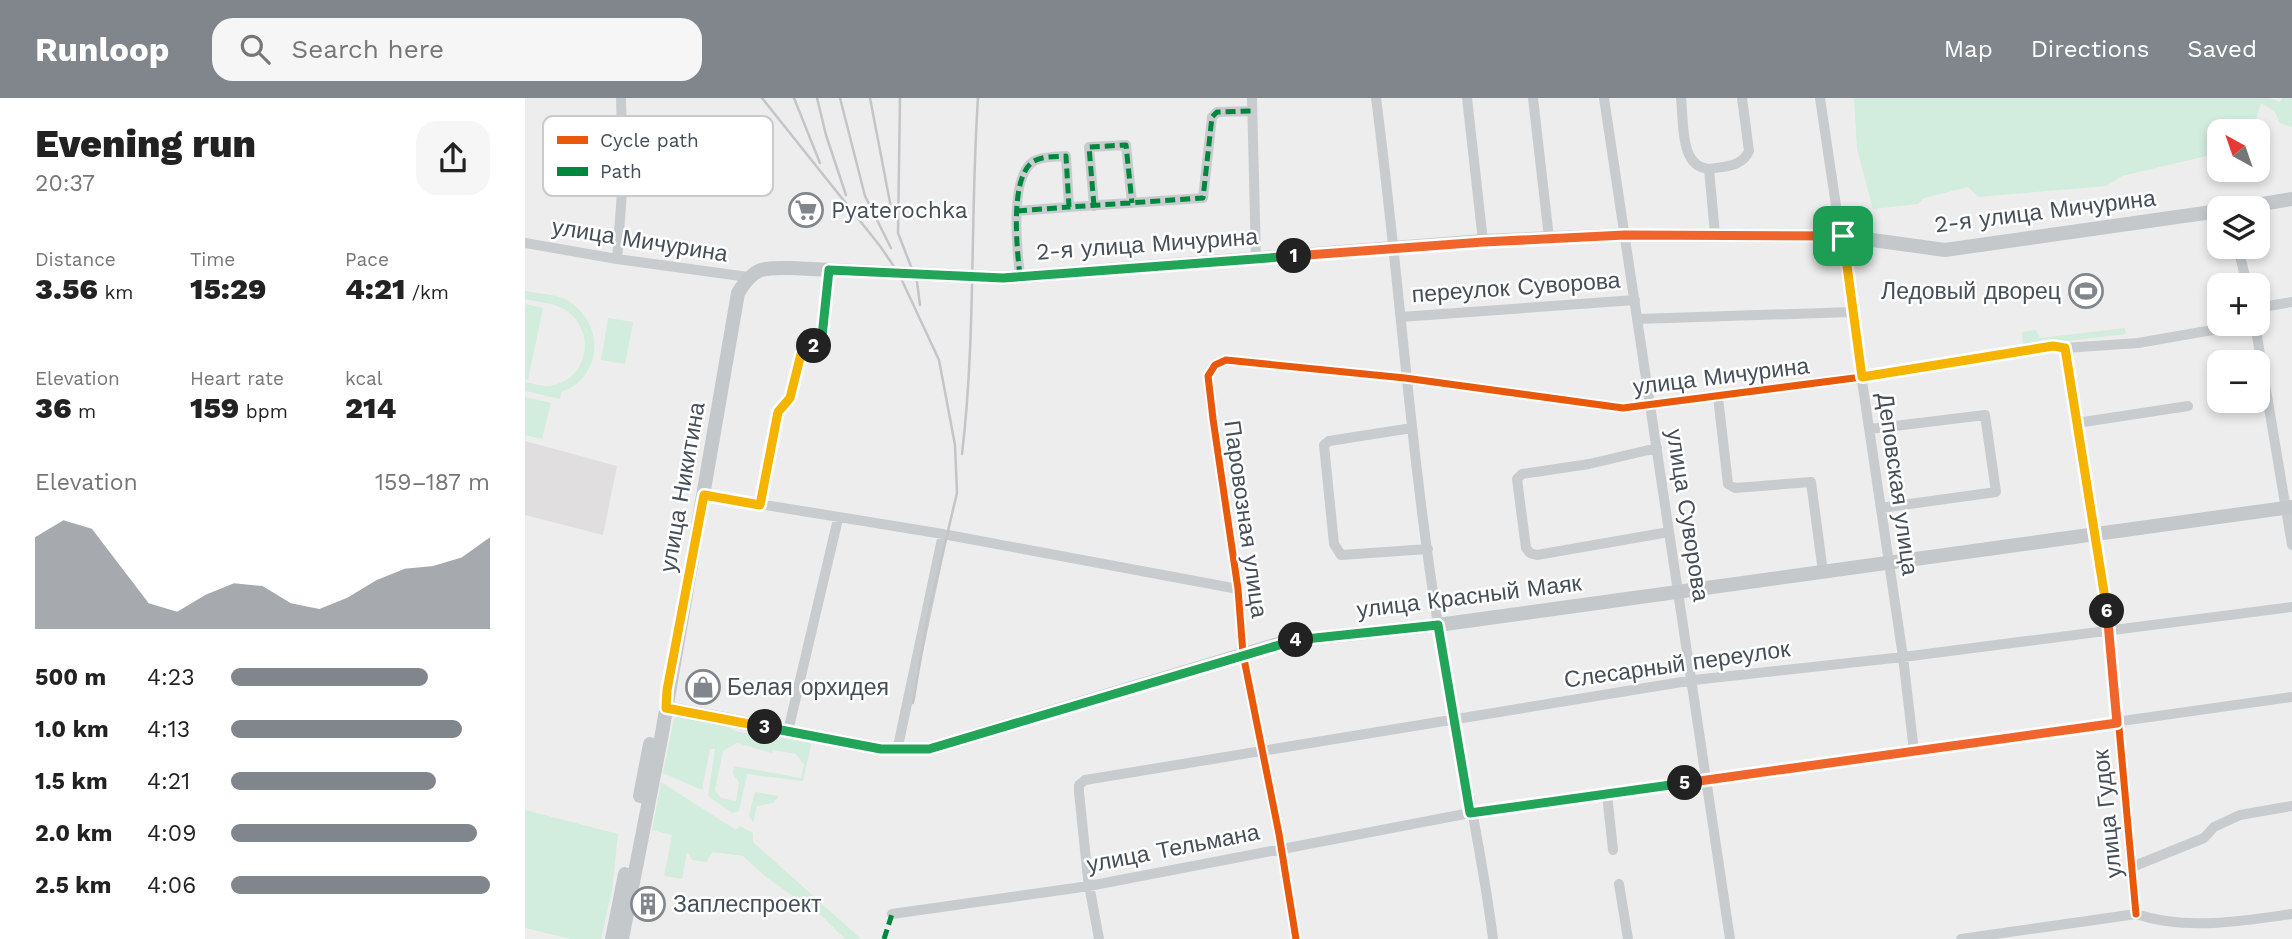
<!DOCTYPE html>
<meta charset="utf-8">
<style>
:root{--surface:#fff;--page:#f6f6f6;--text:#222;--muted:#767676;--accent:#81868c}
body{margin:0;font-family:"Work Sans",sans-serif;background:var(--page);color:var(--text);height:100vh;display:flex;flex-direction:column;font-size:26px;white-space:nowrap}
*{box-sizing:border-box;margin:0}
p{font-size:23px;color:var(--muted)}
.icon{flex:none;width:38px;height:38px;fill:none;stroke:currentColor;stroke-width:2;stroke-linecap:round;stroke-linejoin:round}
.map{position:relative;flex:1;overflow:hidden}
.drawer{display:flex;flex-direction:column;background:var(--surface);width:525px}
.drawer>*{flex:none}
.needle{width:46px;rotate:320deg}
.tools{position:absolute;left:1682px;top:21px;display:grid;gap:14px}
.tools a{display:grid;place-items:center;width:63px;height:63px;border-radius:14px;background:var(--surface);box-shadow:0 4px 10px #0003;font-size:35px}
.pin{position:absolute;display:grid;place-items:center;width:60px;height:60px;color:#fff;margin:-30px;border-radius:14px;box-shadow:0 4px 10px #0006}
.km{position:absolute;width:35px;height:35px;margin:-18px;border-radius:50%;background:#222;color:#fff;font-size:19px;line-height:35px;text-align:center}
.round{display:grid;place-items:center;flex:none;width:74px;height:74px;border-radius:21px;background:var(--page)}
.summary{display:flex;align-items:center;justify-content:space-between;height:119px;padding:0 35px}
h1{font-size:38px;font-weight:800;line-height:52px}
.stats{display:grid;grid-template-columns:repeat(3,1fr);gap:10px;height:119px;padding:7px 35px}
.stats div{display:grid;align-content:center}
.stats b{font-size:30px;font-weight:800}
.stats small{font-size:19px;font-weight:400}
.stats p{font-size:19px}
.chart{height:196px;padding:14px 35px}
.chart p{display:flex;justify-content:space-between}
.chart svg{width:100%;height:126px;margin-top:7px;fill:var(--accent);opacity:.7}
ul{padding:0 35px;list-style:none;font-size:23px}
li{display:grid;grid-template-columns:112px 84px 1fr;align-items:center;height:52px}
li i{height:18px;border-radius:9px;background:var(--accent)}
header{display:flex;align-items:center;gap:42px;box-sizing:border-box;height:98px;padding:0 35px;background:var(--accent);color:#fff}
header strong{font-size:33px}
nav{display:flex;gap:38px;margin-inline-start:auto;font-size:24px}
.search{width:490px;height:63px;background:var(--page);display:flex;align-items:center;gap:18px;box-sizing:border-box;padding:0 24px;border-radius:21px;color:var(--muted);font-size:26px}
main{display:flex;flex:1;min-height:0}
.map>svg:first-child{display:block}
.education{fill:#e0dede}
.green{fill:#d2ecde;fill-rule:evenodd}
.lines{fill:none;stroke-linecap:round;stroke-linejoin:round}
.minor{stroke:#c9ccce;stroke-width:10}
.major{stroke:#c5c8cb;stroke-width:14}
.rail{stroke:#c4c5c7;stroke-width:2.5}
.quiet{stroke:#00873e;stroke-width:5;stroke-dasharray:10 5;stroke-linecap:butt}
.cycleway-casing{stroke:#fff;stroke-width:11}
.cycleway{stroke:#e8590c;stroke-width:7}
.split-1-casing{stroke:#fff;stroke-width:14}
.split-2-casing{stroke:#fff;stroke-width:14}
.split-3-casing{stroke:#fff;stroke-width:14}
.split-4-casing{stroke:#fff;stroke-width:14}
.split-5-casing{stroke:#fff;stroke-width:14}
.split-6-casing{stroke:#fff;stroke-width:14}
.split-7-casing{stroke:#fff;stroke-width:14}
.split-1{stroke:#f0652b;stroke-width:9}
.split-2{stroke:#22a559;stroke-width:9}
.split-3{stroke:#f5b400;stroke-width:9}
.split-4{stroke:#22a559;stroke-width:9}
.split-5{stroke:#22a559;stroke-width:9}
.split-6{stroke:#f0652b;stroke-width:9}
.split-7{stroke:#f5b400;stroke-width:9}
.labels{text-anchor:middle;stroke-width:5;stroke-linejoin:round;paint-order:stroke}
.poi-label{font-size:23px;fill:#464e58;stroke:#fff;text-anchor:start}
.street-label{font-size:23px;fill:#464e58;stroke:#fff}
.key{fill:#fff;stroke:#c8cacd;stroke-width:2}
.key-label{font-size:19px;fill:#464e58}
</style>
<header>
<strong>Runloop</strong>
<div class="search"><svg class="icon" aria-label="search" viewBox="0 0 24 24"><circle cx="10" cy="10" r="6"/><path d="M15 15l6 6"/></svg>Search here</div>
<nav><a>Map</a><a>Directions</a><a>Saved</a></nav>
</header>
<main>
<section class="drawer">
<div class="summary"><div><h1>Evening run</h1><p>20:37</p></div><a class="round"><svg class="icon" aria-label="share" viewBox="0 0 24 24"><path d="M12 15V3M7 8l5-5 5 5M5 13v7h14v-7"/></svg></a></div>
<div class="stats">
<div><p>Distance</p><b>3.56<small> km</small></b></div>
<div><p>Time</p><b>15:29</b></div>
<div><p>Pace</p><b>4:21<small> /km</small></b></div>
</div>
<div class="stats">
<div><p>Elevation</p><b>36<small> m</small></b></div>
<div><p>Heart rate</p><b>159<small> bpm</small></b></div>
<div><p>kcal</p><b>214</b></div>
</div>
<div class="chart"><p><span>Elevation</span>159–187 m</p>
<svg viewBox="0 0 160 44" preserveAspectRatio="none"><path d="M0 44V12L10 6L20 9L30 22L40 35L50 38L60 32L70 28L80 29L90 35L100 37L110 33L120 27L130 23L140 22L150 19L160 12V44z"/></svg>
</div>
<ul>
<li><b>500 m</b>4:23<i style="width:76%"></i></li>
<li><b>1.0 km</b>4:13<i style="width:89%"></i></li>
<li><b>1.5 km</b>4:21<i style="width:79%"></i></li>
<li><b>2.0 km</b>4:09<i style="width:95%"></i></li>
<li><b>2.5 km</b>4:06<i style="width:100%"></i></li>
</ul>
</section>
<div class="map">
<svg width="1767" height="841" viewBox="0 0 1767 841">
<rect width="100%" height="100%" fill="#eeeded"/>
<path class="education" d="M0 343 92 368 78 437 0 417Z"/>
<path class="green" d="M1329 0H1744L1755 4 1757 0H1767V29L1755 25 1750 14 1736 5 1728 33H1694V55L1597 78 1581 88 1453 99 1443 89 1399 100 1393 106 1348 111 1332 51Z
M0 193C15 196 36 196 48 206 80 231 76 280 36 294L35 301 0 293V284C7 285 15 288 21 288 62 286 73 235 42 213 31 205 13 204 0 201Z
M0 206 18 210 3 282 0 281Z
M83 220 108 224 100 266 76 262Z
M1600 230 1601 236 1498 248 1497 234 1511 232 1515 240Z
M0 299 26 305 17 341 0 337Z
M153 619 203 628C214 639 233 634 247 636V640L254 642 255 637 287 643 278 683 222 676 214 713 207 715 183 698 190 651H185L177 692 138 675 149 621ZM212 645 247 655 248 652 271 656 279 667 276 680 209 668 208 676 214 684 211 703 196 700 190 692 198 653Z
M136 684 211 732 215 728 228 735V744L336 841H320L297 818 241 779 218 758 188 754 181 764 167 762 162 754 157 781 139 778 147 737 127 732Z
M230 694 254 698 248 705 232 708 228 725 224 717Z
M0 712 93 736 87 792 76 841H46L0 830Z"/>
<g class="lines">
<path class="minor" d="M727 0 731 161
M851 0C874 176 885 352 913 527 929 632 955 736 968 841
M942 0 958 143
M1008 0 1024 140
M1079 0 1205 841
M1156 0C1159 23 1154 69 1184 71L1190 136
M1295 0 1378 559 1389 653
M1184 71C1200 68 1217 69 1224 53L1217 0
M569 108 564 49 601 47 607 105
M492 113 544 109
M0 145 92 161 223 179
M1713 149 1722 187
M92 161 98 81 96 0
M495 178C492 152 484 78 509 63 518 58 531 59 541 58L544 109 678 100 687 19 692 14 727 13
M1732 210 1767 204
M876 219 1110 202
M1113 221 1327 214
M1730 226 1767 447
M1540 250 1613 245 1722 226
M1193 299 1203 386 1210 390 1286 384 1298 474
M1552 325 1663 308
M887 330 804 343 799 347 809 446 816 457 903 451
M1345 331 1460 317 1471 394 1356 410
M1132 350 1064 366 997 376 992 381 1001 450 1005 455 1012 457 1144 434
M179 397 418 436 372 653
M235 407 253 314 265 300 276 256 285 248H296L304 172
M423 437 713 491
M263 633 313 421
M1082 696 1088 752
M1607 769 1679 740 1689 729 1715 717 1767 708
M1094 786 1103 841
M367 816 564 788 945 715 1767 599
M574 841 563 781 554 694V687L560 682 1169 582 1378 559 1767 509
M771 841 754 736 718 556 713 491 688 321 683 278 690 267 701 262 880 280 1098 310 1337 279 1528 248 1540 250 1585 531 1611 816
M1436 841 1611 816C1661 833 1716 823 1767 816"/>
<path class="major" d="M1713 110 1767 101
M141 610 356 651H404L763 543 913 527 1767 409
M115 698 125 646
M87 841 100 776
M97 841 136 641 213 195C229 169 236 170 265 170L478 180 958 143 1100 137 1318 138 1420 152 1694 113"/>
<path class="rail" d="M237 0 355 148 374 176 414 262 430 347 432 395 403 517 388 605
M269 0 295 65
M292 0 301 37 321 97
M315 0 340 98 366 150
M345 0 367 115
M375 0 373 135 392 184 395 207
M437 356C451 239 445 118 453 0"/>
<path class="quiet" d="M569 108 564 49 601 47 607 105
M492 113 544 109
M495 178C492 152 484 78 509 63 518 58 531 59 541 58L544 109 678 100 687 19 692 14 727 13
M359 841 367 816"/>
<g class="cycleway-casing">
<path id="cycleway" d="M771 841 754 736 718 556 713 491 688 321 683 278 690 267 701 262 880 280 1098 310 1337 279 1528 248 1540 250 1585 531 1611 816"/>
</g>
<use href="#cycleway" class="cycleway"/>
</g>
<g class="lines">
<g class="split-1-casing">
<path id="split-1" d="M769 158 958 144 1100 137 1318 138"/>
</g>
<g class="split-2-casing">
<path id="split-2" d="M289 248H296L304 172 478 180 769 158"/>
</g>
<g class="split-3-casing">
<path id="split-3" d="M240 629 141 610 142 592 179 397 235 407 253 314 265 300 276 256 289 248"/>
</g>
<g class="split-4-casing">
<path id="split-4" d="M240 629 356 651H404L771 542"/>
</g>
<g class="split-5-casing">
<path id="split-5" d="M771 542 913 527 945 715 1160 685"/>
</g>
<g class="split-6-casing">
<path id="split-6" d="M1160 685 1592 625 1582 513"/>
</g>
<g class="split-7-casing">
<path id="split-7" d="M1318 138 1337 279 1528 248 1540 250 1582 513"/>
</g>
<use href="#split-1" class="split-1"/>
<use href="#split-2" class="split-2"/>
<use href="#split-3" class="split-3"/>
<use href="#split-4" class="split-4"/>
<use href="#split-5" class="split-5"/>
<use href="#split-6" class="split-6"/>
<use href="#split-7" class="split-7"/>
</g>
<defs>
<g id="supermarket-ring" transform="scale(1.75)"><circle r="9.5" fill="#fff" stroke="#81868c" stroke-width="1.5"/><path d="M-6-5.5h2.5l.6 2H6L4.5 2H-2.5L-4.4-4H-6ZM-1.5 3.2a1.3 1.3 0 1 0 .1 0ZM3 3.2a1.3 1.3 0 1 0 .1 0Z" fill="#81868c"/></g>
<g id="stadium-ring" transform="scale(1.75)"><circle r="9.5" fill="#fff" stroke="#81868c" stroke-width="1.5"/><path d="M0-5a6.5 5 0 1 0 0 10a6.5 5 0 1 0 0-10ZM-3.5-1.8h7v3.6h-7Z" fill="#81868c"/></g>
<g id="shop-ring" transform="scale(1.75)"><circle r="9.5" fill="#fff" stroke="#81868c" stroke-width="1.5"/><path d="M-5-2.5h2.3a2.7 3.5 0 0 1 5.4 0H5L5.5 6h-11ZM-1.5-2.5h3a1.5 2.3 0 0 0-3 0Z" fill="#81868c"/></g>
<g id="building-ring" transform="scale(1.75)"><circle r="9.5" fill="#fff" stroke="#81868c" stroke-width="1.5"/><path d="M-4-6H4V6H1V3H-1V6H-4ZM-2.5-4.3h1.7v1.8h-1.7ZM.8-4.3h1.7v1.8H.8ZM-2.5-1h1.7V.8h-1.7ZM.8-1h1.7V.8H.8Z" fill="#81868c"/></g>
</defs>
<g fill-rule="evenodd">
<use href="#supermarket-ring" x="281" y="112"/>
<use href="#stadium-ring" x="1561" y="193"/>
<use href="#shop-ring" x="178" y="589"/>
<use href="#building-ring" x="123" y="806"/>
</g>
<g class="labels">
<g class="poi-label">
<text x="306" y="120">Pyaterochka</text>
<text x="1536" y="201" text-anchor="end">Ледовый дворец</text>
<text x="202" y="597">Белая орхидея</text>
<text x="148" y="814">Заплеспроект</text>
</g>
<g class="street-label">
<text transform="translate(1520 113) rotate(-7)" y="8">2-я улица Мичурина</text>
<text transform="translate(115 142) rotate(9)" y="8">улица Мичурина</text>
<text transform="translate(622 146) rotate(-4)" y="8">2-я улица Мичурина</text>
<text transform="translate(991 189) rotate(-4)" y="8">переулок Суворова</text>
<text transform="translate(1196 278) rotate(-7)" y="8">улица Мичурина</text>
<text transform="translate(1373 386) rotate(82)" y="8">Деповская улица</text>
<text transform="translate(157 389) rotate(-80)" y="8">улица Никитина</text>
<text transform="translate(1163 417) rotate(81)" y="8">улица Суворова</text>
<text transform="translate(721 421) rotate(82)" y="8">Паровозная улица</text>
<text transform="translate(944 498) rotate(-7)" y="8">улица Красный Маяк</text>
<text transform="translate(1152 566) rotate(-8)" y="8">Слесарный переулок</text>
<text transform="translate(1582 716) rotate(-96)" y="8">улица Гудок</text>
<text transform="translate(648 750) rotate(-11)" y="8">улица Тельмана</text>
</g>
</g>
<rect x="18" y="18" width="230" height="80" rx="10" class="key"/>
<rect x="32" y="38" width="31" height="8" fill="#e8590c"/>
<rect x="32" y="69" width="31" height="9" fill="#00873e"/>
<g class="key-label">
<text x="75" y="49">Cycle path</text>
<text x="75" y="80">Path</text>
</g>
</svg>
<div class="tools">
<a><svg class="needle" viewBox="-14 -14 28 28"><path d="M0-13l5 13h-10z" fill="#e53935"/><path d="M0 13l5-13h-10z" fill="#767676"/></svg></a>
<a><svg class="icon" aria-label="layers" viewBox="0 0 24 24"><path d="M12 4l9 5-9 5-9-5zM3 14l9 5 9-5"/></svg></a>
<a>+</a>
<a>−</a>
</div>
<div class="pin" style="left:1318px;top:138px;background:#1e9e55"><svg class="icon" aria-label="arrive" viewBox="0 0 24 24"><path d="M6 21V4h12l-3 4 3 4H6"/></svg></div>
<b class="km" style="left:769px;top:158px">1</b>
<b class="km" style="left:289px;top:248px">2</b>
<b class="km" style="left:240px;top:629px">3</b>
<b class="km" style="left:771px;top:542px">4</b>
<b class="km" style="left:1160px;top:685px">5</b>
<b class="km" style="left:1582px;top:513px">6</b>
</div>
</main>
